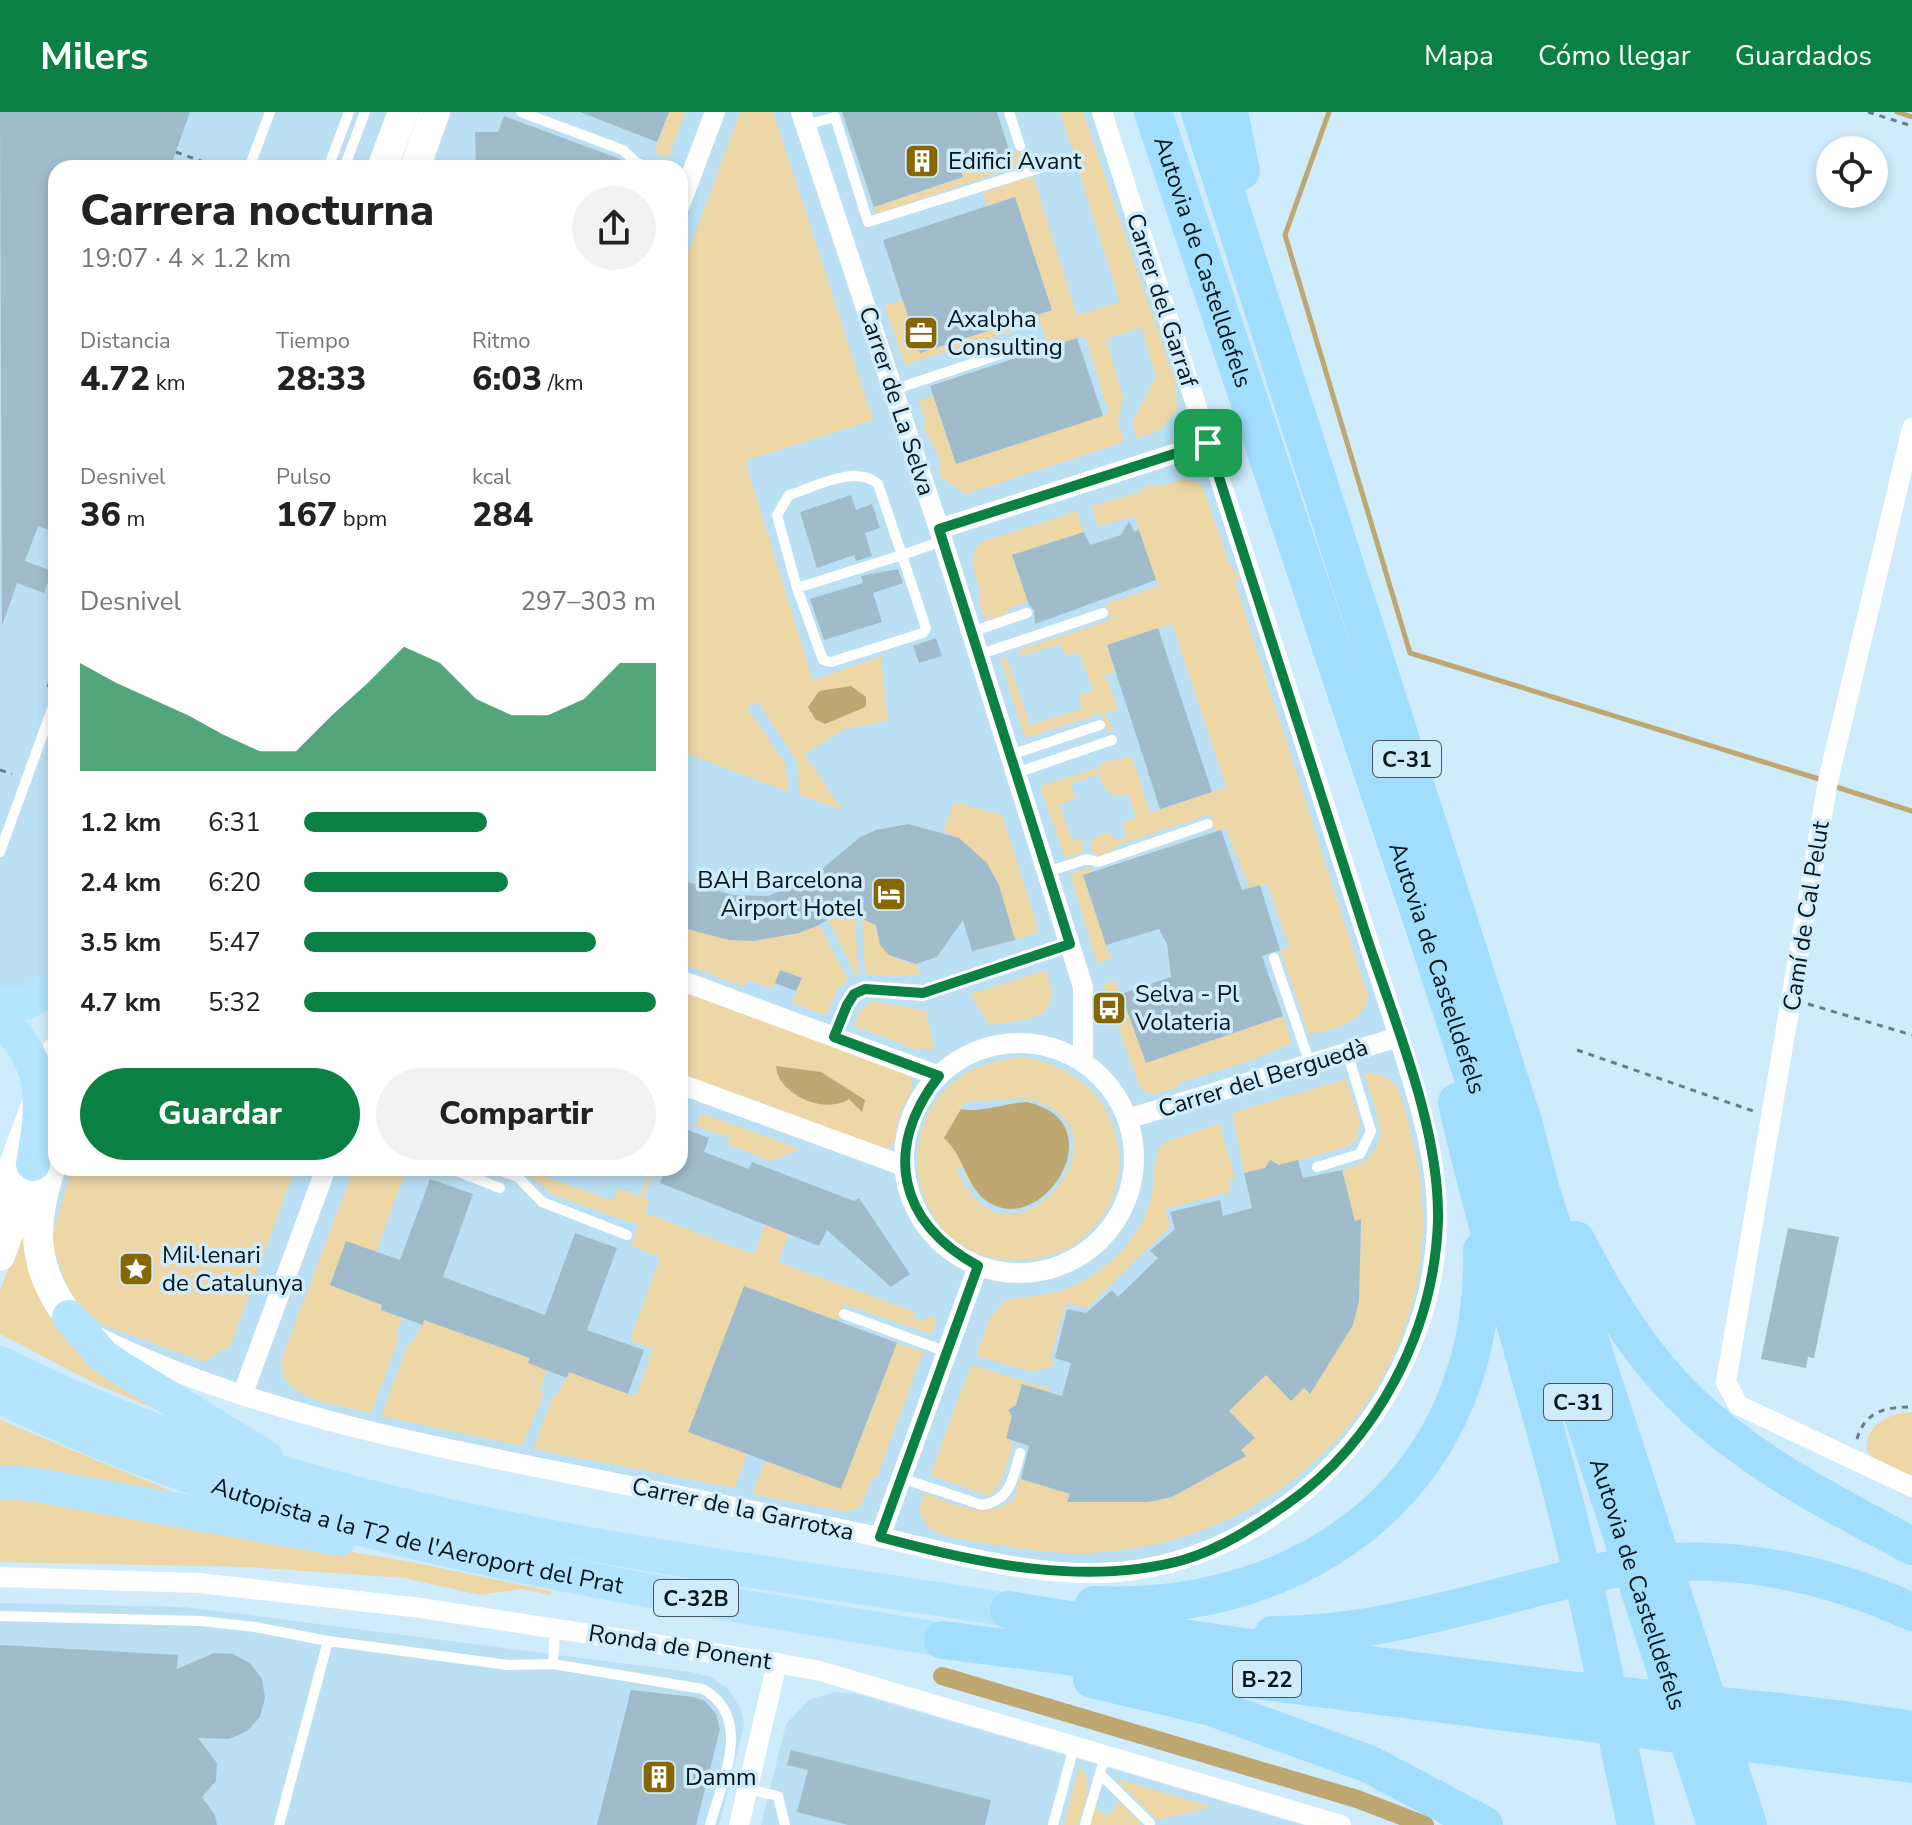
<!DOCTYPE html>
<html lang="es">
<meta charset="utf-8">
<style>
:root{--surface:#fff;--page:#f2f2f2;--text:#222;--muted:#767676;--accent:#0b8043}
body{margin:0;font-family:"Nunito Sans",sans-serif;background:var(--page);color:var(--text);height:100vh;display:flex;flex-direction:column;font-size:30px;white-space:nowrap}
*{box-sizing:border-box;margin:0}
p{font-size:26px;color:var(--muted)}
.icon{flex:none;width:44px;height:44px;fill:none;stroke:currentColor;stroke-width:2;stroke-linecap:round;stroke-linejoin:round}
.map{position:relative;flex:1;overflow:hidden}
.side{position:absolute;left:48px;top:48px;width:640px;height:1016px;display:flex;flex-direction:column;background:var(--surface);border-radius:24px;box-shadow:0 4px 12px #0003}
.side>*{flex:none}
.fabs{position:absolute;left:1816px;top:24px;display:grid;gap:16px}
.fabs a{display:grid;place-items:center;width:72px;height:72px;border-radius:50%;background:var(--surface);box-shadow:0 4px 12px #0003;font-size:40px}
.pin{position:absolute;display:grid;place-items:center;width:68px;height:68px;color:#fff;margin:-34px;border-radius:16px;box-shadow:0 4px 12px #0006}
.round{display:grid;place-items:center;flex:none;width:84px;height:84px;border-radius:42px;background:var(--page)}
.head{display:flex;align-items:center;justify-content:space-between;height:136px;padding:0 32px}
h1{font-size:44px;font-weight:800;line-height:60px}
.figures{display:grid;grid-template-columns:repeat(3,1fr);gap:12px;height:136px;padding:8px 32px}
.figures div{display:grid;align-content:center}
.figures b{font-size:34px;font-weight:800}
.figures small{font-size:22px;font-weight:400}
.figures p{font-size:22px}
.chart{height:224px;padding:16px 32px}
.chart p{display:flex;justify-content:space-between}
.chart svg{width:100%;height:144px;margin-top:8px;fill:var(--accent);opacity:.7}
.button{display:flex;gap:16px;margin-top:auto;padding:16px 32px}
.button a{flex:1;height:92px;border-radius:48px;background:var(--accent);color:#fff;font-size:32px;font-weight:800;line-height:92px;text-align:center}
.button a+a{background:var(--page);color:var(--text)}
ul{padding:0 32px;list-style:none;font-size:26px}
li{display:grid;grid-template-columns:128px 96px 1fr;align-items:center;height:60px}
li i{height:20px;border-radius:10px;background:var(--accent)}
header{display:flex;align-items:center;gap:48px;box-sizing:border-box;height:112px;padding:0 40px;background:var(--accent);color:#fff}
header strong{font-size:38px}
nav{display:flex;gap:44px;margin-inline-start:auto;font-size:28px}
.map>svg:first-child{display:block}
.built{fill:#bbe0f4}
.green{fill:#edd7a6;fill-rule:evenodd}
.water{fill:#bea771}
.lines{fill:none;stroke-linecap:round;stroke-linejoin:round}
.stream{stroke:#bea771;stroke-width:5}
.canal{stroke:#bea771;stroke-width:18}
.building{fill:#a0bccb}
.path{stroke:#697d87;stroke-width:3;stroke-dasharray:6 6;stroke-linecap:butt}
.service{stroke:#fff;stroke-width:10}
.minor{stroke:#fff;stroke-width:20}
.secondary{stroke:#fff;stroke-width:30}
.trunk{stroke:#b4e4fe;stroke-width:34}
.motorway{stroke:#a1defe;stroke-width:38}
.route-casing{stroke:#fff;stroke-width:16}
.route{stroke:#0b8043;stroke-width:10}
.labels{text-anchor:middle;stroke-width:7;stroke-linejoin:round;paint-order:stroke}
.shield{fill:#cfecfc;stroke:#45565e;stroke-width:2}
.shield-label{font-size:22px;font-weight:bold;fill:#0a151a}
.poi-label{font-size:24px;fill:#0a151a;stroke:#cfecfc;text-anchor:start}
.street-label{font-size:24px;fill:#0a151a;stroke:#cfecfc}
</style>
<header>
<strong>Milers</strong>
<nav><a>Mapa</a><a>Cómo llegar</a><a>Guardados</a></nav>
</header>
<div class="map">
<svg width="1912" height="1713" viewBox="0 0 1912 1713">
<rect width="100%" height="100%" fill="#cfecfc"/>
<path class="built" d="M0 0H403L382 56H56V861L42 871 0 881Z
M442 0H1102L1435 1055 1414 1228 1338 1348 1186 1447 1062 1459 307 1302 85 1217 37 1122 56 1056H680V56H421Z
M0 1491 185 1495 691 1560 711 1565 728 1577 741 1597 744 1613 719 1713H0Z
M835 1580 858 1582 1303 1713H761L786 1612 810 1587Z"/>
<path class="green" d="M669 0H685L668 46 654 40Z
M740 0H773L873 308 745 349 813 568 881 544 888 609 846 616 804 642 842 698 799 683 798 651 757 589 747 596 785 651 789 680 680 639V162Z
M1060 0H1083L1176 272 1177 297 1160 318 1136 327 1133 308 1156 265 1141 215 1106 227 1123 285 1118 309 1124 330 966 382 940 365 939 346 922 312 926 310 918 289 933 284 956 352 1109 301 1085 224 1049 235 1040 211 905 253 884 194 903 188 920 241 1052 198 1015 85 987 94 983 80 1033 64 1077 203 1120 190Z
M1026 36 1030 50 876 102 874 95 962 66 960 57Z
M1179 368 1197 369 1203 375 1229 451 1240 465 1235 470 1368 884C1363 913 1334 916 1309 923L1280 838 1289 835 1267 771 1249 776 1226 717 1216 720 1210 702 1118 733 1104 745 1091 740 1093 726 1108 720 1116 728 1127 724 1122 710 1136 706 1128 682C1110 688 1102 676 1099 662L1070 672 1076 687 1059 692 1072 728 1080 726 1084 740 1065 746 1040 674 1099 656 1104 650 1132 645 1150 701 1226 675 1172 512 1107 533 1115 560 1105 563 1118 597 1105 601 1113 619 1108 621 1101 601 1025 626 999 543 1007 547 1030 613 1081 597 1079 584 1093 578 1079 541 1066 545 1060 532 1021 544 1018 538 1110 508 1105 492 1158 474 1134 404 1098 415 1091 394 1140 380 1146 373 1160 374Z
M1077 399 1084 420 1012 443 1028 490 1010 496 1004 504 987 507C978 497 981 490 979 477 976 458 965 445 982 430Z
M955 690 1002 703 1039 820 1015 828C1001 781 992 740 943 719Z
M1090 755 1091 761 1083 764 1111 847 1097 851 1070 762Z
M842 798 854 803 859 863 856 864 828 808Z
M862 807 876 813C876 837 894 849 916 852L920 864H865Z
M819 813 848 868 838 876 826 903 792 891 801 866 781 858 772 877 747 868 744 875 680 851V815C729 831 770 831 819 813Z
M1046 858C1066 913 1025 906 989 913L970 882Z
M1115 868 1146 951 1283 904 1292 931 1250 949 1180 970 1175 977 1149 982 1140 976 1103 872Z
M680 878 909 962C918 977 908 983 901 998 897 1008 896 1019 895 1030L884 1039 680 966Z
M873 889 926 899 934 937H915L854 914 861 897Z
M1026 945C1162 973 1140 1145 1019 1148 891 1152 874 952 1026 945ZM1022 986C1150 1007 1007 1183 957 1057L962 1055C990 1132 1080 1086 1067 1017 1026 969 1008 1007 961 997L963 991Z
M1371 961C1403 963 1403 994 1410 1019 1480 1266 1255 1480 1012 1435 986 1431 953 1429 930 1417L919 1399 924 1381C953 1392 987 1410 1014 1387L1019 1367 1070 1382 1068 1390H1148L1172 1385 1246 1344 1241 1338 1255 1325 1229 1299 1266 1263 1291 1288 1304 1276 1309 1281 1353 1213 1359 1189 1361 1108 1355 1109 1342 1058C1399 1044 1377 1002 1364 962Z
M1346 967 1360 1010 1357 1028 1347 1035 1279 1053 1270 1048 1265 1056 1244 1061 1232 1001Z
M701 1001 800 1037 771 1049 727 1032 730 1026 695 1014Z
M1219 1011 1235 1066 1229 1069 1230 1080 1165 1097 1170 1115 1087 1196 1066 1191 1050 1247 1055 1249 1053 1254 1033 1260 976 1244 989 1207 1005 1188C1025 1184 1046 1184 1065 1177 1105 1162 1141 1127 1151 1086 1156 1069 1152 1047 1161 1032Z
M72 1056H295L231 1233 204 1250 103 1213 84 1198 70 1182 51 1128Z
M354 1056H407L376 1140 346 1129 330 1173 382 1193 381 1198 402 1206 396 1224 399 1226 371 1301C341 1293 278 1289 281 1248Z
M522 1056 613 1089 619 1076 640 1084 651 1056H655L644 1086 649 1089 645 1101 753 1142 766 1111 806 1078 778 1150 915 1200 914 1206 924 1210 926 1204 937 1207 931 1222 844 1192 837 1209 744 1174 688 1320 747 1342 734 1376 533 1337 553 1284H556L569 1260 636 1284 653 1237 630 1228 660 1145 631 1134 638 1113 551 1082Z
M30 1102 29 1146 167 1302 96 1272 0 1222V1178Z
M424 1208 530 1246 528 1251 547 1258 540 1278 544 1280 522 1334 381 1304 408 1231H412Z
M897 1231 923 1240 877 1365H873L860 1395 847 1400 752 1382 765 1349 841 1377Z
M971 1253 1050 1277 1048 1280 1021 1273 1016 1293 1008 1299 1012 1304 1007 1326 1013 1329C1008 1348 1005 1371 989 1384L930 1363Z
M1904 1300 1912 1301V1364L1877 1349 1867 1340C1865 1315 1881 1306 1904 1300Z
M0 1308 205 1393 0 1357Z
M0 1380 411 1450 551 1479V1483L521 1477 480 1483 404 1466 248 1455 0 1450Z
M1079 1655C1097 1668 1083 1694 1078 1713H1064Z
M1114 1666 1212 1695 1158 1708Z
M1117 1688 1140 1710 1139 1713H1090L1095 1695 1104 1703 1114 1699Z"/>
<path class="water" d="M851 574 866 585V594L861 597 825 612 815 607 808 595 819 579Z
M776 954 821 960 865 988 862 1000 849 987C825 1003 778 983 776 954Z
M1027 990C1113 1009 1049 1116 996 1094 966 1082 966 1045 944 1026L961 997C984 1001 1004 991 1027 990Z"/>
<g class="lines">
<path class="stream" d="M1329 0 1285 123 1410 541 1819 667
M1897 0 1912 5
M1833 674 1912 699"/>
<path class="canal" d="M942 1564 1357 1687 1425 1713"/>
</g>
<path class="building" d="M0 0H190L170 56H56V365L52 376 56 378V421L38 414 25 449 52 459 44 481 17 471 2 514Z
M580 0H669L657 30Z
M842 0H997L1010 41 960 57 963 65 874 95Z
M504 4 620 47 631 56H476L475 20H498Z
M1015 85 1052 198 920 241 883 128Z
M1077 226 1103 304 956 352 930 274Z
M851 383 856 398 872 392 880 416 865 421 872 444 856 449 854 443 817 456 800 400Z
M1129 409 1134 419 1139 418 1156 468 1035 512 1034 498 1029 493 1012 443 1084 420 1090 433 1121 423Z
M898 457 903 471 873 481 882 510 824 528 810 487 863 471 861 464Z
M1158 516 1212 680 1160 697 1107 533Z
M936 526 942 544 919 551 913 534Z
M908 712 959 726 987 751 999 773 1015 828 972 839 963 808 937 845 916 852 889 843 880 833 876 813 842 798 819 813 799 821 754 829 729 828 680 815V768L733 783 768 784 810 767 859 726 876 718Z
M1221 718 1242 778 1260 773 1280 838 1262 844 1283 904 1146 951 1121 882 1171 865 1167 832 1159 817 1106 833 1083 763Z
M780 858 802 866 796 879 775 871Z
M680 1015 709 1026 704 1040 749 1057 752 1050 854 1089 859 1086 910 1162 891 1175 827 1118 819 1134 660 1071 666 1056H680Z
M1270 1048 1279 1053 1298 1048 1303 1066 1342 1058 1355 1109 1361 1107 1359 1189 1353 1213 1310 1282 1304 1276 1291 1289 1266 1263 1229 1299 1255 1326 1241 1338 1246 1344 1172 1385 1148 1390H1067L1070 1382 1021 1367 1029 1334 1006 1326 1012 1304 1008 1298 1016 1293 1022 1272 1062 1284 1071 1251 1055 1246 1067 1197 1086 1201 1112 1178 1118 1185 1158 1146 1150 1139 1175 1117 1170 1100 1220 1088 1223 1104 1252 1096 1244 1061 1265 1056Z
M430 1067 473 1082 443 1165 545 1203 575 1121 617 1136 587 1218 644 1238 628 1282 569 1260 567 1266 528 1251 530 1246 424 1208 423 1213 412 1209 381 1198 382 1193 330 1173 346 1129 400 1148Z
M1788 1116 1839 1125 1814 1246 1808 1245 1806 1256 1761 1247Z
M744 1174 897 1231 841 1377 688 1320Z
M0 1533 178 1543 177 1557 214 1541 233 1542 250 1551 262 1567 265 1586 260 1605 247 1619 229 1627 198 1626 217 1651 216 1669 202 1685 215 1703 217 1713H0Z
M631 1578 694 1585 705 1589 716 1602 720 1617 696 1713H597Z
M791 1638 991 1688 985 1713H848L797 1700 808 1658 787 1653Z"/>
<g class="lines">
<path class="path" d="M1868 0 1912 14
M176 40 220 56
M48 575 56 555
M0 658 12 662
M1808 892 1912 923
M1577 938 1753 999
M1857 1327C1865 1299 1885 1295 1912 1295"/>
<path class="service" d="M521 0 623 38 637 51 651 56
M1009 0 1020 34
M805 13 835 5 868 110 1053 52
M249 56 270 0
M328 56 349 0
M344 56 365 0
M893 278 1025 234
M902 443 926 516 923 521 831 550 823 548 797 476Z
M797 476 777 403 789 383C815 375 855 352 878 372L902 443 942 429
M971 520 1027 501
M978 543 1103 501
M1010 643 1100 613
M1016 661 1112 628
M0 740 56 586
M1047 760 1087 747 1098 750 1208 712
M1274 846 1310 952
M834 925 854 882 877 875 914 883 923 881 1070 832
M1317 1055 1360 1042 1371 1019 1347 940
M449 1056 500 1076
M493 1056 518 1065 542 1090 627 1123
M844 1202 947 1240
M901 1366 982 1393C1011 1388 1013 1366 1020 1341
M0 1504 201 1509 255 1515 328 1529 508 1553 553 1552 703 1577C754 1606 722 1668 710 1713
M553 1552 555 1515
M1100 1662 1150 1711
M748 1677 778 1684 785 1713
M279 1713 328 1529
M1053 1713 1074 1635
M1085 1713 1105 1644"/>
<path class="minor" d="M801 0 939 417 1083 875V949
M680 93 715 0
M1912 316 1828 669 1726 1270 1738 1293 1912 1375
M939 417 1208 331
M680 868 939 964
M904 1046a115 115 0 1 1 230 0a115 115 0 1 1-230 0Z
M680 972 904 1054
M1127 1007 1399 925
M98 1225C267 1309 467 1340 650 1378 725 1393 800 1408 874 1424 953 1441 1037 1467 1118 1460 1292 1445 1438 1278 1437 1105 1437 1042 1417 984 1399 925L1102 0
M243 1281 326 1056
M880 1425 978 1154
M0 1465 199 1471 421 1496 777 1551 820 1559 1341 1713
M739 1713 777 1551"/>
<path class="secondary" d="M382 56 403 0
M415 56 435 0
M56 1038C35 1103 25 1147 69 1205
M0 1091 56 940
M0 1144 26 1071"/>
<g class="trunk">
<path d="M0 893 26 891 56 874"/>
<path d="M0 907C49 952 43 993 33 1052"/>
<path d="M69 1205 103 1244 122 1257 266 1345"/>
<path d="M0 1251C313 1409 667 1444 1009 1498"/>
<path id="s1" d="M0 1284C291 1432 626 1474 943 1528"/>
<path d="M0 1370 31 1372 339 1427"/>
</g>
<g class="motorway">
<path id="s2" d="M1153 0 1425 817 1716 1713"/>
<path d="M1200 0 1524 1013 1541 1079 1748 1713"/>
<path d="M1229 0 1241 59"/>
<path d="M1457 990C1487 1124 1530 1255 1564 1388 1592 1496 1612 1604 1636 1713"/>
<path d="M1576 1128C1606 1187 1642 1246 1691 1292 1755 1353 1835 1393 1912 1434"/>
<path d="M1094 1493C1312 1502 1487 1367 1482 1138"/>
<path d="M1009 1498C1187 1528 1365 1554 1544 1575 1667 1590 1790 1598 1912 1618"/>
<path d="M1273 1523C1388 1523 1494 1483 1605 1459 1707 1436 1819 1457 1912 1500"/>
<path d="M943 1528 1912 1652"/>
<path d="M1092 1567 1211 1595 1369 1652 1484 1713"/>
</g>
</g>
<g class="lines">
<g class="route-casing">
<path id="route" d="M1208 331C1260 494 1313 657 1365 820 1394 909 1440 1015 1438 1109 1434 1220 1377 1329 1287 1392 1255 1414 1221 1437 1183 1448 1085 1475 976 1451 880 1425L978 1154C897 1110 883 1036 939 964L834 925 847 893 854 882 865 877 923 881 1070 832 939 417Z"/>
</g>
<use href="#route" class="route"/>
</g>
<defs>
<g id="building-square" transform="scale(1.8)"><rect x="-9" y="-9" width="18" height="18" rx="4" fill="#876703" stroke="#cfecfc"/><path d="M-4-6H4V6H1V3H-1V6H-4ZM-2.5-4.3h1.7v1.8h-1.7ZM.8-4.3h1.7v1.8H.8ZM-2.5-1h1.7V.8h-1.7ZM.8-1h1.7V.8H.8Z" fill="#fff"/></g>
<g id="office-square" transform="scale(1.8)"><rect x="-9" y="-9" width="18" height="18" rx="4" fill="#876703" stroke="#cfecfc"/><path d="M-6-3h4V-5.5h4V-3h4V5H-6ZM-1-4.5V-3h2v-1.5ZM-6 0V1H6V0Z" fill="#fff"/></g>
<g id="hotel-square" transform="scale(1.8)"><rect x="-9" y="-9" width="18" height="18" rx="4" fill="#876703" stroke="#cfecfc"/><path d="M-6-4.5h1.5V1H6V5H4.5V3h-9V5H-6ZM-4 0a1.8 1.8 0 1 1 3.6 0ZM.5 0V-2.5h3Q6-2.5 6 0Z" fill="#fff"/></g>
<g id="bus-square" transform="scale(1.8)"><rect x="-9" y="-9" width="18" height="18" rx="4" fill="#876703" stroke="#cfecfc"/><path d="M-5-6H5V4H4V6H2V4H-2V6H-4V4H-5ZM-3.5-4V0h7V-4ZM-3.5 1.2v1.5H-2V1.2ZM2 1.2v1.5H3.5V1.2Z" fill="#fff"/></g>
<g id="sight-square" transform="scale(1.8)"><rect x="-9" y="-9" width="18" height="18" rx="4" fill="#876703" stroke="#cfecfc"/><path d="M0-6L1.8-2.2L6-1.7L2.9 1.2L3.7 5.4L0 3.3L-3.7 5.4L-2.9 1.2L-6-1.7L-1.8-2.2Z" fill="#fff"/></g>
</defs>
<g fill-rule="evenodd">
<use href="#building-square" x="922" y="49"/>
<use href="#office-square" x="921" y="221"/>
<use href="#hotel-square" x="889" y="782"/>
<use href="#bus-square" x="1109" y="896"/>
<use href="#sight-square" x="136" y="1157"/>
<use href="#building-square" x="659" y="1665"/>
</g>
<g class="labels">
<g class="shield">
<rect x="1373" y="629" width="68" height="36" rx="6"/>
<rect x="1544" y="1272" width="68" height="36" rx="6"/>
<rect x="654" y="1468" width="84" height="36" rx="6"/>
<rect x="1233" y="1549" width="68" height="36" rx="6"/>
</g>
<g class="shield-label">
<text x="1407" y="655">C-31</text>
<text x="1578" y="1298">C-31</text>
<text x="696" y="1494">C-32B</text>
<text x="1267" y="1575">B-22</text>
</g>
<g class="poi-label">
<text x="948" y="57">Edifici Avant</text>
<text x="947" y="215">Axalpha<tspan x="947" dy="28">Consulting</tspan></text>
<text x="863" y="776" text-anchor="end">BAH Barcelona<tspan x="863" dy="28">Airport Hotel</tspan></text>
<text x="1135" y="890">Selva - Pl<tspan x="1135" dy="28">Volateria</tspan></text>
<text x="162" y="1151">Mil·lenari<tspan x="162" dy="28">de Catalunya</tspan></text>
<text x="685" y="1673">Damm</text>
</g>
<g class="street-label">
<text dy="8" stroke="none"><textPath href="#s2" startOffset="158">Autovia de Castelldefels</textPath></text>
<text transform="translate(1162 188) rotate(72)" y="8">Carrer del Garraf</text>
<text transform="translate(897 289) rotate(72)" y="8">Carrer de La Selva</text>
<text transform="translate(1806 804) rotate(-81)" y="8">Camí de Cal Pelut</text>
<text dy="8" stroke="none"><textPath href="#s2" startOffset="902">Autovia de Castelldefels</textPath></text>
<text transform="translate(1263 966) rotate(-17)" y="8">Carrer del Berguedà</text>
<text transform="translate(743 1397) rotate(12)" y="8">Carrer de la Garrotxa</text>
<text dy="8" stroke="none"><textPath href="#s1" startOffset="442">Autopista a la T2 de l'Aeroport del Prat</textPath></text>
<text dy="8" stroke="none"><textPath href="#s2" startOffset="1550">Autovia de Castelldefels</textPath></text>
<text transform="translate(680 1535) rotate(9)" y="8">Ronda de Ponent</text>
</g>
</g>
</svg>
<div class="fabs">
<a><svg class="icon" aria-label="locate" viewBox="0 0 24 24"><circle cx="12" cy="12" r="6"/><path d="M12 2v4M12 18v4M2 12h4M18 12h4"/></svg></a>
</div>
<div class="pin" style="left:1208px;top:331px;background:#1e9e55"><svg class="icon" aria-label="arrive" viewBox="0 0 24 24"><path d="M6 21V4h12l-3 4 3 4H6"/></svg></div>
<section class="side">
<div class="head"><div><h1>Carrera nocturna</h1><p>19:07 · 4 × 1.2 km</p></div><a class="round"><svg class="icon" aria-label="share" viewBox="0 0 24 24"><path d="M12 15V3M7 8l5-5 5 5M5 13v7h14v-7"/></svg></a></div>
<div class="figures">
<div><p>Distancia</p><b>4.72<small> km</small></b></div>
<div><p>Tiempo</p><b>28:33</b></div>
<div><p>Ritmo</p><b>6:03<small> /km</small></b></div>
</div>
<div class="figures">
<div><p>Desnivel</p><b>36<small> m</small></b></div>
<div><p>Pulso</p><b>167<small> bpm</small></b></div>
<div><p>kcal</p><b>284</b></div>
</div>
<div class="chart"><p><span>Desnivel</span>297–303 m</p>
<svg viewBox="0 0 160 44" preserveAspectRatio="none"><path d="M0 44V11L10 17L20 22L30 27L40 33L50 38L60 38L70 27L80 17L90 6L100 11L110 22L120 27L130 27L140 22L150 11L160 11V44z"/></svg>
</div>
<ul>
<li><b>1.2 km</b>6:31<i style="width:52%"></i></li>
<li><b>2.4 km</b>6:20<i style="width:58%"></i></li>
<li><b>3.5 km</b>5:47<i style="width:83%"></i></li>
<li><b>4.7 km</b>5:32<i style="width:100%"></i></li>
</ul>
<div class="button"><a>Guardar</a><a>Compartir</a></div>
</section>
</div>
